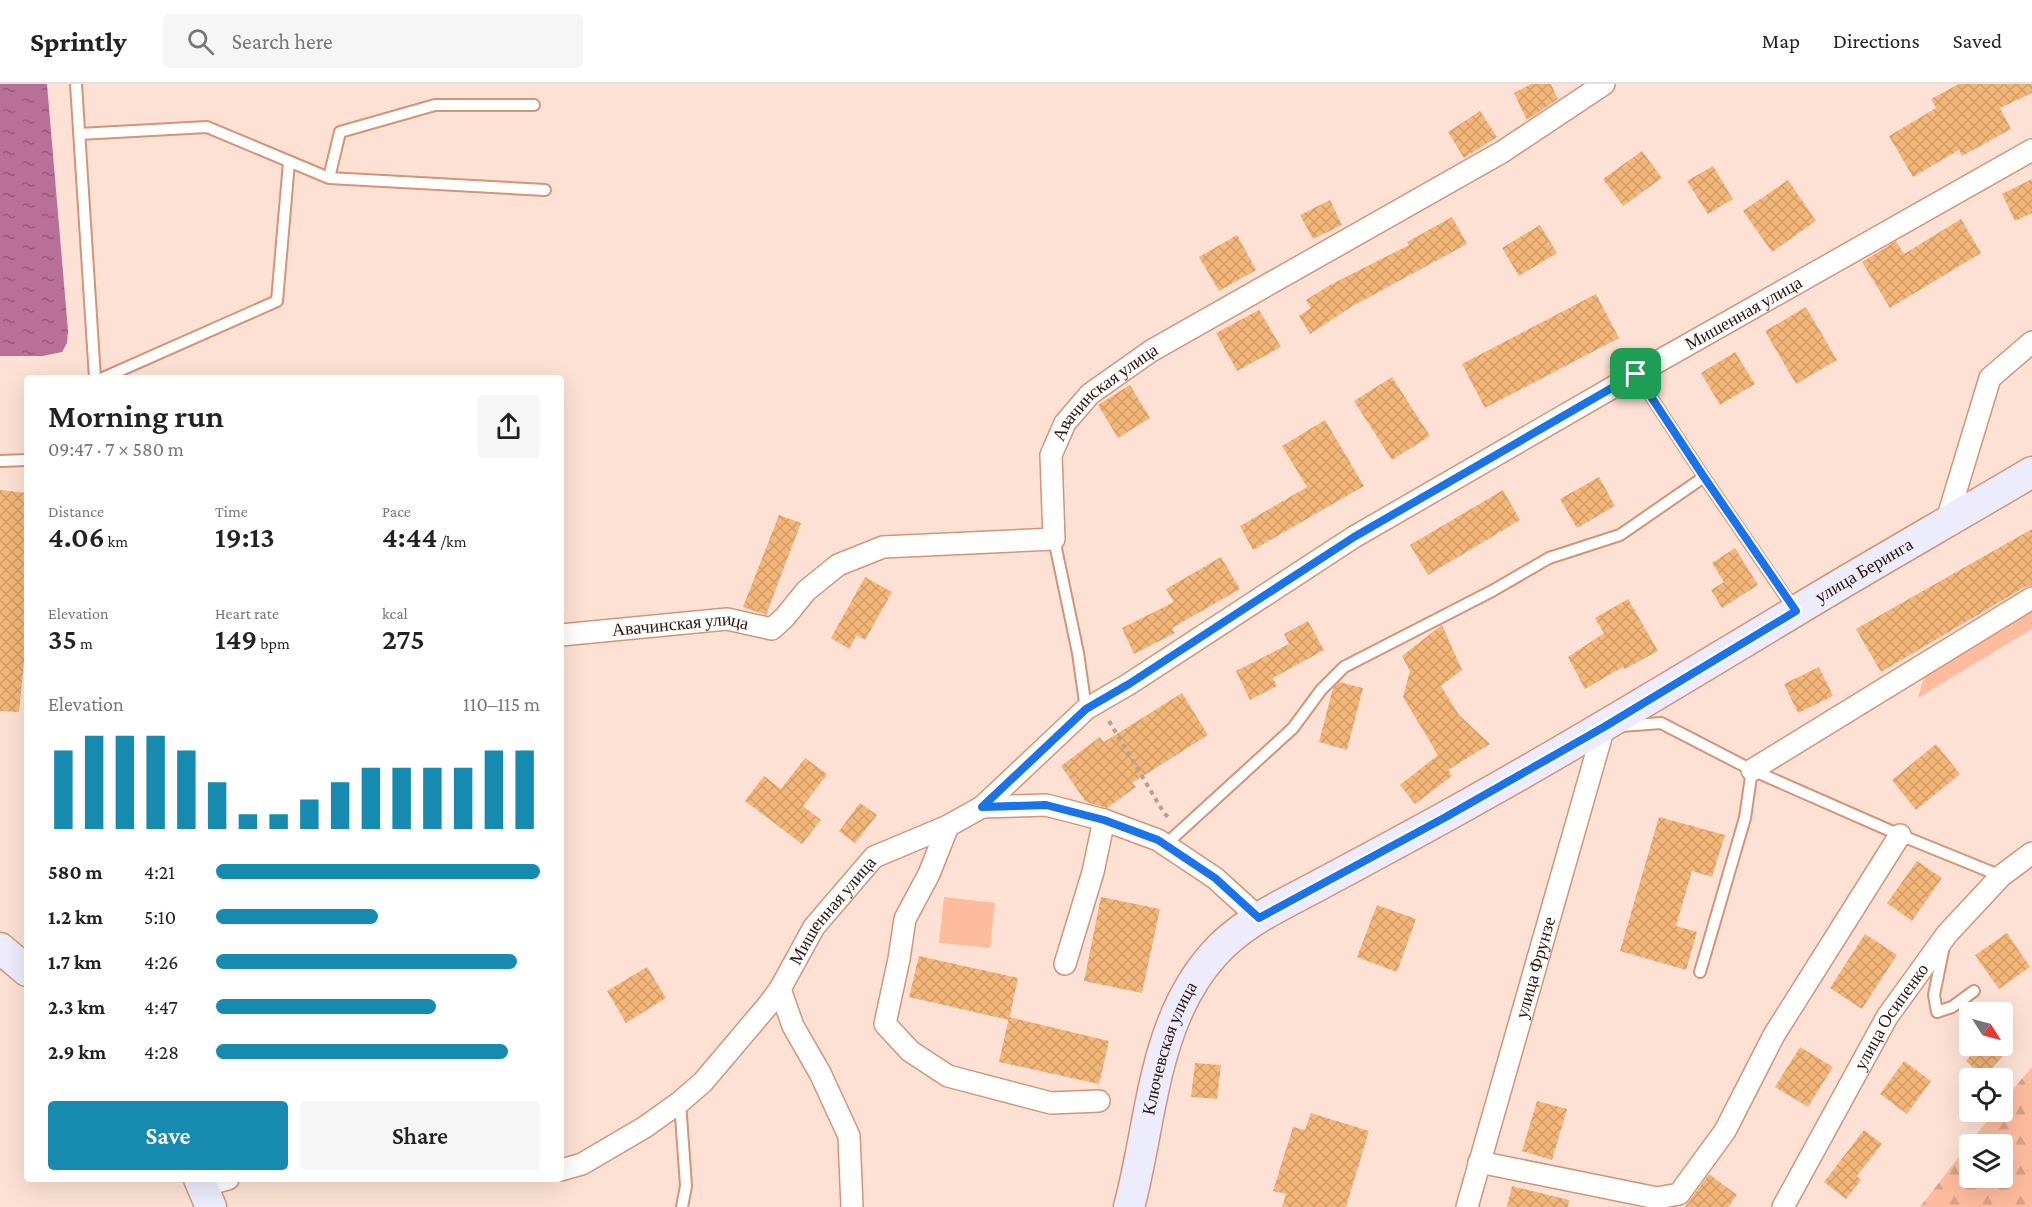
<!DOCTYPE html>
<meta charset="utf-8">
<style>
:root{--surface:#fff;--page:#f6f6f6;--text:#222;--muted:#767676;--line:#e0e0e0;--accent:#178baf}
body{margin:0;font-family:"Crimson Pro",serif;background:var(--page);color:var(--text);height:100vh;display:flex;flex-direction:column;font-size:22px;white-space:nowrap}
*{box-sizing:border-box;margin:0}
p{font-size:20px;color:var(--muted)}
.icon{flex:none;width:33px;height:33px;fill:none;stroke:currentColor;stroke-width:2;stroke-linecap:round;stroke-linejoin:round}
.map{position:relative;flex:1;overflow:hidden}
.drawer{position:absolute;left:24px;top:291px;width:540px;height:807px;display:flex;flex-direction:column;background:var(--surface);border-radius:6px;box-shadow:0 6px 24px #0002}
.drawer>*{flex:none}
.needle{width:39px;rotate:126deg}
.buttons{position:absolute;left:1959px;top:918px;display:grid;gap:12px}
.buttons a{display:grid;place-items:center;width:54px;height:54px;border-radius:6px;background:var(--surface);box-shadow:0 6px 24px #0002;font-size:30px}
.pin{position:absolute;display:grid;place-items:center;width:51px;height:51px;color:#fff;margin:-26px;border-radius:12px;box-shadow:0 3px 9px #0006}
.round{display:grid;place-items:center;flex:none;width:63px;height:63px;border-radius:6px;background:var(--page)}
.headline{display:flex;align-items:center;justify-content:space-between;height:102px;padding:0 24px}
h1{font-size:33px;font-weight:600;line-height:45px}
.figures{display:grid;grid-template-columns:repeat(3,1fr);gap:9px;height:102px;padding:6px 24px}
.figures div{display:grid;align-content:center}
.figures b{font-size:30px;font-weight:600}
.figures small{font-size:16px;font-weight:400}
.figures p{font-size:16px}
.chart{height:168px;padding:12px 24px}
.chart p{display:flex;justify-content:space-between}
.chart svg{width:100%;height:108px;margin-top:6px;stroke:var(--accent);stroke-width:6}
.action{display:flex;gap:12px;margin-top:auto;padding:12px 24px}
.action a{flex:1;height:69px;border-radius:6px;background:var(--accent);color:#fff;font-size:24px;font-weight:600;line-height:69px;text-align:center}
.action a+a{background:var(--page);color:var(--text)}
ul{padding:0 24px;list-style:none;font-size:20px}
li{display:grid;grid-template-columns:96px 72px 1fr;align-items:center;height:45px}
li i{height:15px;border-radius:8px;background:var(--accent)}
header{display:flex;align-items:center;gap:36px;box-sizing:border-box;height:84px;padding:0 30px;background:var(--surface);border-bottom:2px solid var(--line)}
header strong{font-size:28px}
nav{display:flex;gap:33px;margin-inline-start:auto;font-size:21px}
.search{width:420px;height:54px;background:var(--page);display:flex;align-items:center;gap:15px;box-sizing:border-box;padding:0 21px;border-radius:6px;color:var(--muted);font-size:22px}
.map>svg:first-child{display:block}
.forest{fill:url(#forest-firs);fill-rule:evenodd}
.green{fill:#febc9e}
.water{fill:url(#water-ripples)}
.building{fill:url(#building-cross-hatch)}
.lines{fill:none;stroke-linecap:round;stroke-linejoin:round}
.service-casing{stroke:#d59476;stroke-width:14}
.minor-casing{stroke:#d59476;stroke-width:24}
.secondary-casing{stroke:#d59476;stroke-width:33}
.path{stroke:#ba9f92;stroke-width:4;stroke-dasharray:4.5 4.5;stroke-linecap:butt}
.service{stroke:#fff;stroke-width:10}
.minor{stroke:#fff;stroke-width:21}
.secondary{stroke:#edecfc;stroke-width:30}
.route-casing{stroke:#fff;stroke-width:12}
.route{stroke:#1a73e8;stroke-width:8}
.labels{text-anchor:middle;stroke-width:4.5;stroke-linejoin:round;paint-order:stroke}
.street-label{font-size:18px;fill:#2d1408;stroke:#fff}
</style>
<header>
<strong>Sprintly</strong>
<div class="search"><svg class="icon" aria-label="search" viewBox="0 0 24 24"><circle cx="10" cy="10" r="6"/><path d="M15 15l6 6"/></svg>Search here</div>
<nav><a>Map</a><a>Directions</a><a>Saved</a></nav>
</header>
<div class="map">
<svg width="2032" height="1123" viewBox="0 0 2032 1123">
<defs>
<pattern id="forest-firs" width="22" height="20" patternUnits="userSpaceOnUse" patternTransform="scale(1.5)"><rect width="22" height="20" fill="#febc9e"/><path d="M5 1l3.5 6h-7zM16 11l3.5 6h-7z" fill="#daa187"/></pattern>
<pattern id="water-ripples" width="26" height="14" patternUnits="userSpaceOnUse" patternTransform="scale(1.5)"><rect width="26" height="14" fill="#b87099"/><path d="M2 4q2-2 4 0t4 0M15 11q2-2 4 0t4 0" fill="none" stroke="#965b7b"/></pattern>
<pattern id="building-cross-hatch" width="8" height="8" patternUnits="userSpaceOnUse" patternTransform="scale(1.5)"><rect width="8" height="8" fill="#f3b679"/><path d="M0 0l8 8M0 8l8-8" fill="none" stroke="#d19c67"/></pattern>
</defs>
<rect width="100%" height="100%" fill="#fde1d4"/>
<path class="forest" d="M2032 983V1123H1920L1994 1028H2002L2003 1017ZM2002 1060V1094H1970V1060Z"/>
<path class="green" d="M2032 514V545L1918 614 1928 578Z
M944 813 995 819 990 864 939 859Z"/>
<path class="water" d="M0 0H47L68 247 67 259 62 268 43 272H0Z"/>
<path class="building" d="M1531 0H1551L1558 15 1527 36 1514 9Z
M1959 0H2032V9L2000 24 2011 45 1962 72 1959 66 1913 93 1889 52 1936 24 1931 15Z
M1480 27 1497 53 1464 74 1448 48Z
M1642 67 1662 94 1623 122 1603 95Z
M1713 82 1733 115 1708 130 1687 97Z
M2032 95V129L2015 137 2002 110Z
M1788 96 1816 137 1772 168 1743 127Z
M1330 116 1342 141 1313 155 1300 131Z
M1452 133 1467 160 1351 223 1310 250 1299 232 1311 224 1306 216 1330 201 1409 161 1407 158Z
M1961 135 1981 169 1890 224 1862 178 1896 157 1904 170Z
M1540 141 1557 169 1519 192 1502 164Z
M1237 151 1256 186 1219 207 1199 173Z
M1596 210 1619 254 1485 324 1462 280Z
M1806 223 1837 276 1796 300 1765 247Z
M1259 226 1281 263 1237 287 1216 249Z
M1735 268 1755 300 1720 321 1701 289Z
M1392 293 1430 352 1392 376 1354 317Z
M1130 301 1150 334 1118 354 1098 321Z
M1325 336 1364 402 1253 466 1240 442 1307 403 1282 362Z
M1599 393 1615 422 1577 444 1560 415Z
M0 406 27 409V547L19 628 0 627Z
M1503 406 1520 436 1428 491 1410 461Z
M779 431 801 439 766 531 743 523Z
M2032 445V501L2025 503 1881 588 1856 545Z
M1735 464 1758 501 1722 524 1711 506 1724 498 1712 479Z
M1221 473 1240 505 1172 544 1175 549 1134 570 1122 544 1174 518 1166 505Z
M865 493 892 508 865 556 857 551 849 565 831 554Z
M1628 515 1658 567 1625 585 1623 583 1585 605 1568 573 1604 549 1595 534Z
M1308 537 1324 566 1273 594 1277 602 1250 616 1236 587 1289 560 1284 550Z
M1442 541 1462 586 1441 602 1459 631 1490 660 1448 686 1452 692 1415 720 1400 701 1438 671 1403 613 1410 587 1402 572Z
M1819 583 1833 612 1798 629 1784 600Z
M1339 598 1363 604 1347 666 1319 658 1333 604Z
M1182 609 1208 651 1132 699 1136 703 1107 724 1086 718 1061 682 1100 653 1104 658Z
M1936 660 1960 690 1916 726 1892 696Z
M805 674 827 690 803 722 821 736 802 760 745 717 764 692 781 705Z
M860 719 877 731 855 759 839 747Z
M1659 733 1725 751 1712 793 1692 787 1676 842 1697 848 1686 886 1620 867Z
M1917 777 1942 794 1912 837 1887 819Z
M1101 813 1160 825 1142 909 1084 897Z
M1377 821 1416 835 1397 888 1357 873Z
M2007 849 2030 883 1999 905 1975 871Z
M1865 850 1897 871 1862 925 1830 904Z
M919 872 1018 894 1009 936 909 913Z
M647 883 666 914 626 939 607 907Z
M1009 933 1109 957 1099 1000 999 978Z
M1979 962H2012L1984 993 1966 977Z
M1800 963 1833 983 1808 1023 1775 1003Z
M1904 977 1931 997 1907 1030 1880 1010Z
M1195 979 1221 981 1217 1015 1191 1013Z
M1537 1017 1567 1025 1552 1076 1522 1067Z
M1311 1029 1369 1047 1346 1123H1282L1286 1110 1273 1107 1293 1043 1305 1046Z
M1864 1046 1882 1060 1857 1092 1861 1096 1846 1115 1824 1098Z
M1709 1090 1737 1111 1728 1123H1685Z
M1512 1102 1569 1116 1568 1123H1507Z"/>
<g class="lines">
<g class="service-casing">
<path id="service" d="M76 0 95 294
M79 50 207 43 329 94 545 106
M329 94 340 48 435 21H534
M1636 290 1704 393 1795 526
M103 294 277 217 289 78
M0 377 27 376
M1054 455 1078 569 1086 625
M1621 642 1661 639 1752 686 1900 751 2001 792
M1165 761 1293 644 1321 606 1344 583 1492 507 1549 474 1620 451 1704 393
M1944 862 1934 911 1937 928 1952 923 1974 907
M1700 888 1745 734 1752 686
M680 1018 686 1102 682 1123"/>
</g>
<g class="minor-casing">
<g id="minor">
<path d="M1946 439 1990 294 2032 258"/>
<path id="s1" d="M561 551 727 535 772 545 785 533 806 507 838 481 883 463 1054 455 1051 371 1065 339 1090 310 1151 267 1502 68 1604 0"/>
<path d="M1752 686 2032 514"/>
<path d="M982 723 1046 721 1104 736 1158 756 1215 794 1259 834"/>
<path d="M948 742 929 790 905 835 899 875 885 940 910 967 948 992 1051 1019 1099 1017"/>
<path d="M1065 880 1093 788 1104 736"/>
<path d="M780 905 793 942 820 989 849 1052 852 1123"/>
<path d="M1479 1078 1657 1114 1679 1110 1725 1047 1774 951 1900 751"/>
<path id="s2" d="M561 1086 582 1080 645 1043 680 1018 703 998 769 920 780 905 814 843 874 773 948 742 982 723 1086 625 1129 600 1354 453 1636 290 2032 66"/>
<path d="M203 1102 228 1095"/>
<path id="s3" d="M1467 1123 1604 643"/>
<path id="s4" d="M1783 1123 1887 933 1947 850 2001 792 2032 769"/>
</g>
</g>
<g class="secondary-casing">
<g id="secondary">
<path d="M0 864 27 887"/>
<path d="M199 1095 211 1123"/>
<path id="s5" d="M1129 1123C1152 1038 1152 939 1214 870 1242 838 1284 820 1321 800 1373 772 1426 744 1477 715 1585 655 1689 591 1794 528 1873 480 1953 435 2032 388"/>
</g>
</g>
<path class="path" d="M1109 637 1164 729 1169 734"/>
<use href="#service" class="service"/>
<use href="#minor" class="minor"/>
<use href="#secondary" class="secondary"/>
</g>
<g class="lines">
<g class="route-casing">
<path id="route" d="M1636 290 1704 393 1796 527 1604 643 1444 734 1259 834 1215 794 1158 756 1104 736 1046 721 982 723 1086 625 1129 600 1354 453Z"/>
</g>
<use href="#route" class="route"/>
</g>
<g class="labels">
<g class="street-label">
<text dy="6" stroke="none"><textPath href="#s2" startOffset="1482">Мишенная улица</textPath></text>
<text dy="6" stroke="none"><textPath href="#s1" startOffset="694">Авачинская улица</textPath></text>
<text dy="6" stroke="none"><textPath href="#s5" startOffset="1026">улица Беринга</textPath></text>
<text dy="6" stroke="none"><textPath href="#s1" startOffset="120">Авачинская улица</textPath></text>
<text dy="6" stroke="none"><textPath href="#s2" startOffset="384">Мишенная улица</textPath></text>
<text dy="6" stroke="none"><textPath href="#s3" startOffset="249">улица Фрунзе</textPath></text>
<text dy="6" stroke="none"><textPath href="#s4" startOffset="219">улица Осипенко</textPath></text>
<text dy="6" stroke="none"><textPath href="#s5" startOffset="164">Ключевская улица</textPath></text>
</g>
</g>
</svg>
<div class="buttons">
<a><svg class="needle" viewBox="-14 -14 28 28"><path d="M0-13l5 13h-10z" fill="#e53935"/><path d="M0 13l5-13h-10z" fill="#767676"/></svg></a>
<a><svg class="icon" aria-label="locate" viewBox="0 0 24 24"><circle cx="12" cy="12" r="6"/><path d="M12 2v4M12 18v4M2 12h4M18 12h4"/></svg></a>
<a><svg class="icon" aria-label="layers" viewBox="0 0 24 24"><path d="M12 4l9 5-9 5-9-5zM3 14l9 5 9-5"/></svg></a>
</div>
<div class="pin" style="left:1636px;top:290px;background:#1e9e55"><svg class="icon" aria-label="arrive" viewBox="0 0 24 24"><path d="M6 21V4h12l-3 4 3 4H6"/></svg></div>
<section class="drawer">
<div class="headline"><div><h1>Morning run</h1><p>09:47 · 7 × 580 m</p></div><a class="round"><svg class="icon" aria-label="share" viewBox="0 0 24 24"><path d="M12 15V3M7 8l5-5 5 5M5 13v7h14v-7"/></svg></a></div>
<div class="figures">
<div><p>Distance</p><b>4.06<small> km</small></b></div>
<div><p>Time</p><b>19:13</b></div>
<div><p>Pace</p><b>4:44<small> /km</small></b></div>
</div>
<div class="figures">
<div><p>Elevation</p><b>35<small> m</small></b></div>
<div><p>Heart rate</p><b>149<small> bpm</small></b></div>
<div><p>kcal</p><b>275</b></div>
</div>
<div class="chart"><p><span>Elevation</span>110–115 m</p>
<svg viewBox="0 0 160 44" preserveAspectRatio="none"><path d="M5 44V12M15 44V6M25 44V6M35 44V6M45 44V12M55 44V25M65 44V38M75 44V38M85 44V32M95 44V25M105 44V19M115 44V19M125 44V19M135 44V19M145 44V12M155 44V12"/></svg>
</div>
<ul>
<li><b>580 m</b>4:21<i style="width:100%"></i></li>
<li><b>1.2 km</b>5:10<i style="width:50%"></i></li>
<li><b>1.7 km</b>4:26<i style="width:93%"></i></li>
<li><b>2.3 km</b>4:47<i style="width:68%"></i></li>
<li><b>2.9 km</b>4:28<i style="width:90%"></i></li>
</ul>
<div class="action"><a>Save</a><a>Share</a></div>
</section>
</div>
